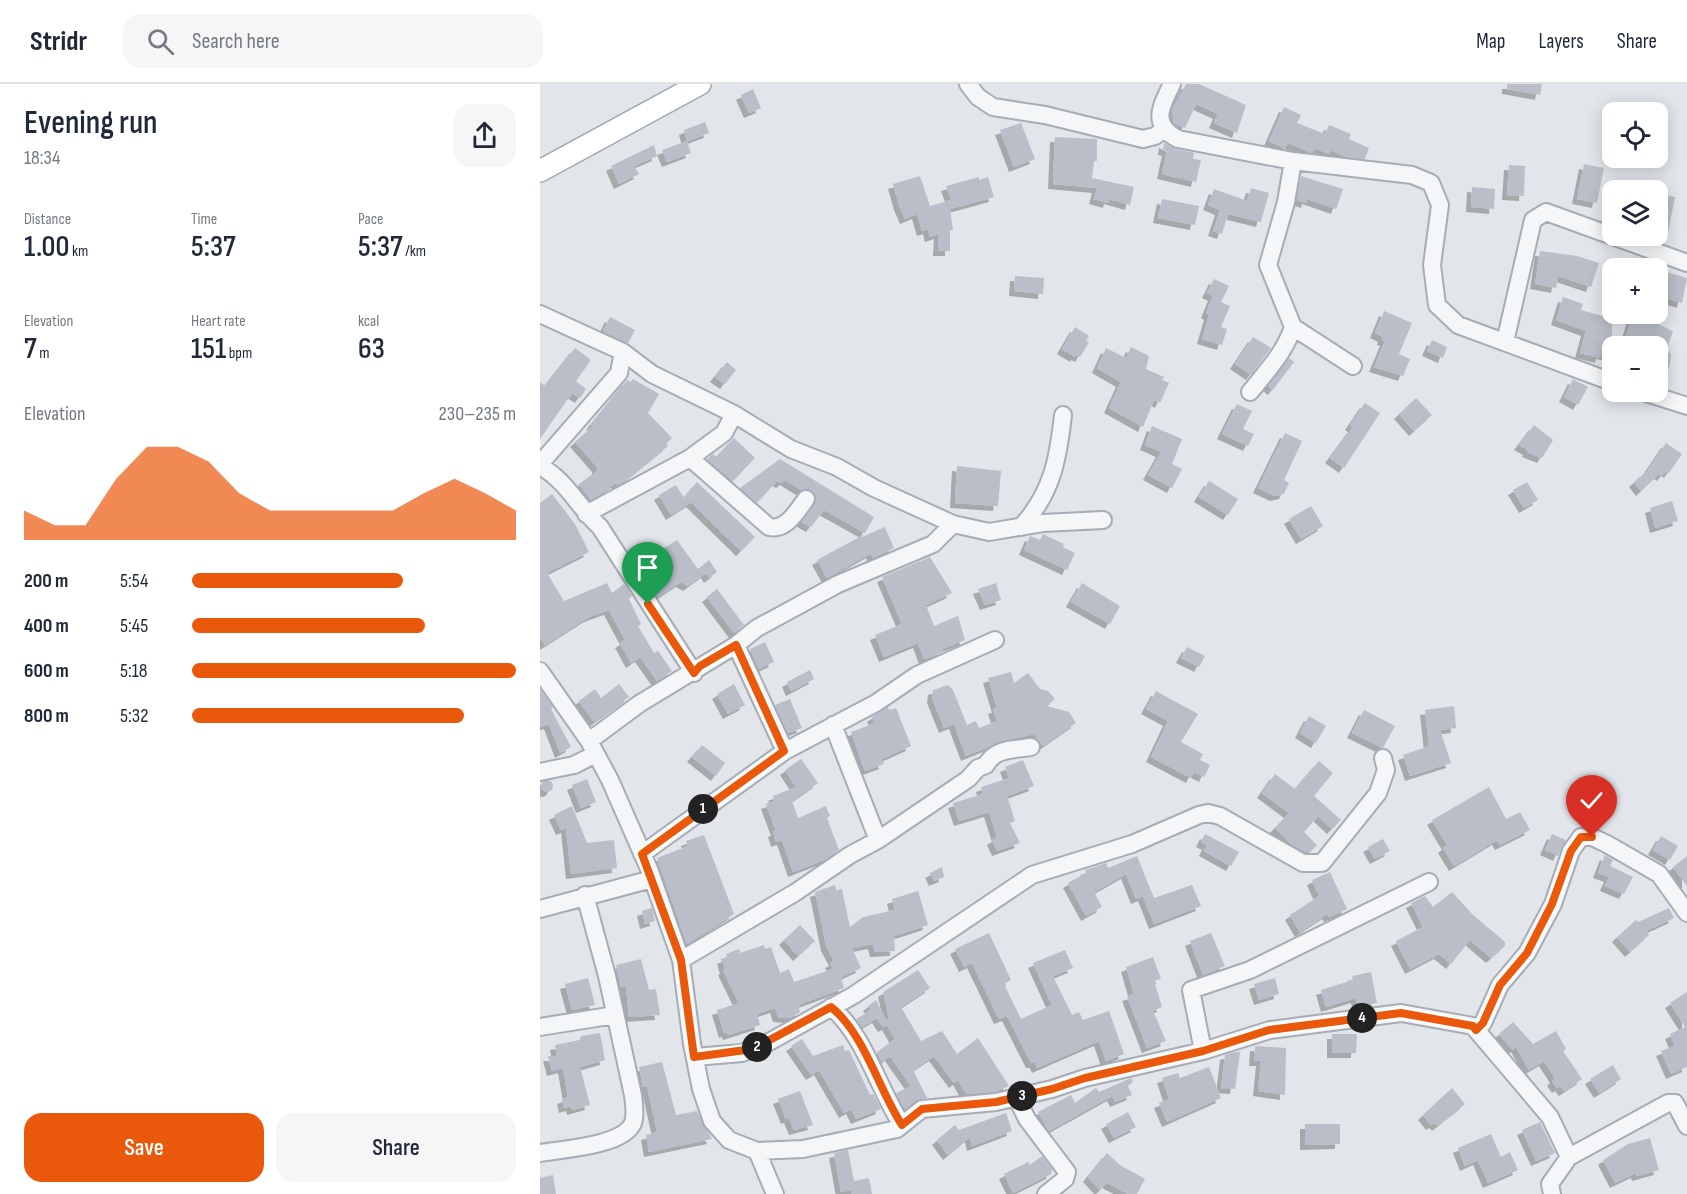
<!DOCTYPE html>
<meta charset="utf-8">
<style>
:root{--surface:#fff;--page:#f6f6f7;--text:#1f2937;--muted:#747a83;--line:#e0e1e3;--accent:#ea580c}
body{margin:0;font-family:"Sofia Sans Condensed",sans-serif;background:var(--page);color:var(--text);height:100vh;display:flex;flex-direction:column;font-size:22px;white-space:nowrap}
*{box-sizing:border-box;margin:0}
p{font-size:20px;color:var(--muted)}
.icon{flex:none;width:33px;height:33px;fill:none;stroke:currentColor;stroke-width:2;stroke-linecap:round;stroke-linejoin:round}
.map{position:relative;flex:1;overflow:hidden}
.panel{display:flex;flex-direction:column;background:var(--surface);width:540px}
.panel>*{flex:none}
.fabs{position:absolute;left:1062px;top:18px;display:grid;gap:12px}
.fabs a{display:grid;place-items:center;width:66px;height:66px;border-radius:12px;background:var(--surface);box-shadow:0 3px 15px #0003;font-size:30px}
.pin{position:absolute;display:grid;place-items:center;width:51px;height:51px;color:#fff;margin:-62px -26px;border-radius:50% 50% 50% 0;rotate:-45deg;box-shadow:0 0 6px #0007}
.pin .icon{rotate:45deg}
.km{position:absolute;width:30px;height:30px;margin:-15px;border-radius:50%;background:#222;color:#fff;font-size:16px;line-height:30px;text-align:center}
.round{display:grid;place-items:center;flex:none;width:63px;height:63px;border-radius:18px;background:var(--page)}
.head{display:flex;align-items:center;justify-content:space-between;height:102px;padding:0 24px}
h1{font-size:33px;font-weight:600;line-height:45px}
.figures{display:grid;grid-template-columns:repeat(3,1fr);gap:9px;height:102px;padding:6px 24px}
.figures div{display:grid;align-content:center}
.figures b{font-size:30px;font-weight:600}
.figures small{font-size:16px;font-weight:400}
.figures p{font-size:16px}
.chart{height:168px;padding:12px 24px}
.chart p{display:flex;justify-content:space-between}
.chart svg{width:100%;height:108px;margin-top:6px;fill:var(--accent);opacity:.7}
.cta{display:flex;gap:12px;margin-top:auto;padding:12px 24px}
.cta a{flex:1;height:69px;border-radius:18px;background:var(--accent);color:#fff;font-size:24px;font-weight:600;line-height:69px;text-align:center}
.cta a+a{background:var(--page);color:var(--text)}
ul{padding:0 24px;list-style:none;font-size:20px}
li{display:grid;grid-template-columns:96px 72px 1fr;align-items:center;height:45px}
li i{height:15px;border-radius:8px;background:var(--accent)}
header{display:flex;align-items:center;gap:36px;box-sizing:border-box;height:84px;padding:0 30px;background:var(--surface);border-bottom:2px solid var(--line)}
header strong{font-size:28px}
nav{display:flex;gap:33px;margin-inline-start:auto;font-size:21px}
.search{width:420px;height:54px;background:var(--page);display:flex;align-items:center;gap:15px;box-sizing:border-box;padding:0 21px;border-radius:18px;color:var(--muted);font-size:22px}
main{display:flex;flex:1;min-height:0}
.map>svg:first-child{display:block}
.building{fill:#b9bec8;filter:url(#shadow)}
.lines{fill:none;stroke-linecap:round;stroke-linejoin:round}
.minor-casing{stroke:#a7acb5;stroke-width:20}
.major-casing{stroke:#a0a9b6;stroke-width:24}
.minor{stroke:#f4f6f8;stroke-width:16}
.major{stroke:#fff;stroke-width:21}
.route-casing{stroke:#fff;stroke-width:12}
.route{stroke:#ea580c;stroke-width:8}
</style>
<header>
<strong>Stridr</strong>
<div class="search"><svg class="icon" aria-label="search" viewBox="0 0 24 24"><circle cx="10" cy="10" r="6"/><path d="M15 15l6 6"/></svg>Search here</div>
<nav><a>Map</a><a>Layers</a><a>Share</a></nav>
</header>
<main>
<section class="panel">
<div class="head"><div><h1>Evening run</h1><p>18:34</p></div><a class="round"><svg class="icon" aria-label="share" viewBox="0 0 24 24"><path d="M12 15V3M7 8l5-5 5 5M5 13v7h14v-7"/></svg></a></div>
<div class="figures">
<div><p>Distance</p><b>1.00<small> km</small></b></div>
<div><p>Time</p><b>5:37</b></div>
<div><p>Pace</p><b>5:37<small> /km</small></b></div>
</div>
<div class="figures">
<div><p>Elevation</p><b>7<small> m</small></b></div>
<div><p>Heart rate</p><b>151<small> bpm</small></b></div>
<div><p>kcal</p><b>63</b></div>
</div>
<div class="chart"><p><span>Elevation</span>230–235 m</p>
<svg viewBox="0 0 160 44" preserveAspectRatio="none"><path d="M0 44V32L10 38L20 38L30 19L40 6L50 6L60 12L70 25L80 32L90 32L100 32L110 32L120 32L130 25L140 19L150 25L160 32V44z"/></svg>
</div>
<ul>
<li><b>200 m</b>5:54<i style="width:65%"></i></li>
<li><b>400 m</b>5:45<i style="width:72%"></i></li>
<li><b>600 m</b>5:18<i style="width:100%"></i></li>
<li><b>800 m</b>5:32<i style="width:84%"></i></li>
</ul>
<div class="cta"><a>Save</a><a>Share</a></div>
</section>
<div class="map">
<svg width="1147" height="1110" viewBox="0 0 1147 1110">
<defs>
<filter id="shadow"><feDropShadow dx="-5" dy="5" stdDeviation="0" flood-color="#0004"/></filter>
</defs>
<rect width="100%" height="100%" fill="#e2e5ea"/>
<path class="building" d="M646 0H659L706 21 697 49 674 39 678 30 656 20 645 44 634 39 632 26Z
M967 0H1002L1000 11 967 5Z
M213 5 221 24 209 29 201 11Z
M744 23 761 31 757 39 785 50 789 41 811 50 809 55 829 64 825 75 805 73 791 66 789 70 775 64 772 69 748 59 745 64 729 57Z
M165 38 169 49 147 57 144 46Z
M481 39 495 75 474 83 460 46Z
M515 53 557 55V77H554L552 94 594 103 590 121 569 115 568 119 554 115 557 104 513 100Z
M147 57 151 69 127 78 122 66Z
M624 59 636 65 654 69 653 75 661 76 656 98 622 90 627 67 623 66Z
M114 61 117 72 94 82 99 90 79 100 71 82Z
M1044 80 1064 84 1057 119 1037 115Z
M969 81 985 82 984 112 967 111Z
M380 92 390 122 411 116 406 102 439 93V96L448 93 454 113 410 125 413 146H410V167H398L399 150 390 153 388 145 382 147 377 130 365 135 359 121 353 100Z
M761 92 803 105 796 125 767 115 766 119 757 116Z
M932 103 955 105 954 125 931 123Z
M711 104 729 109 721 138 688 130 682 150 673 147 680 126 668 121 674 105 707 117Z
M1118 110 1135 113 1128 148 1118 146Z
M622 115 659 122 655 141 618 134Z
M1000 167 1037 172 1059 179 1051 203 1018 192 1016 204 995 200Z
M1127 188 1147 194 1142 219 1120 212Z
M475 192 504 194 503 210 474 207Z
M674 195 689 202 681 218 690 222 681 243 687 245 682 261 662 255 669 231 666 229 673 212 667 209Z
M1023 213 1043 220 1041 226 1070 234 1069 236 1072 237V272L1061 270 1060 274 1040 269 1046 247 1016 236Z
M844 227 872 239 859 270 870 275 863 292 834 283 845 257 842 256 843 253 835 249Z
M70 233 95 246 88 259 63 247Z
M1092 233 1106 238 1107 235 1133 247 1126 268 1131 269 1130 280 1122 303 1118 302V262H1083Z
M535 243 549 252 546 256 549 258 540 273 536 271 535 273 522 265Z
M713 253 731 264 711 291 695 280Z
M892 256 907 263 903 274 887 267Z
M591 263 609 272 606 285 624 293 622 296 629 299 620 319 614 316 603 343 569 324 581 298 557 284 566 264 586 274Z
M35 264 51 276 36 297 46 305 40 314 32 309 0 355V298L5 302Z
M749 274 754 278 733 306 728 302Z
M187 278 196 286 185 300 175 293Z
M93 295 119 310 108 329 132 354 126 360 128 362 85 397 78 401 76 399 51 416 39 400 57 387V383L35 358 53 342 51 341 87 296 91 298Z
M1033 295 1048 303 1038 321 1024 313Z
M876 314 892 331 874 347 859 330Z
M825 319 840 329 804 384 790 374 813 343 810 341Z
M697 320 712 327 703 345 714 350 708 362 682 350Z
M994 341 1013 356 1002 374 987 368 988 366 979 361Z
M612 342 642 355 632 380 642 385 632 404 608 391 621 368 605 361Z
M745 349 762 357 744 396 749 399 744 410 735 412 718 404Z
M194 354 215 374 193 397 167 375 173 370 176 373Z
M1126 359 1142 370 1129 389 1126 387 1122 392 1119 390 1101 407 1094 398 1107 387Z
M240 375 334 433 325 449 284 426 271 443 262 438 276 417 275 410 268 405 261 406 245 396 241 399 237 397 217 419 200 404Z
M417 382 461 387 458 422 415 419Z
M669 397 698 415 688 431 659 413Z
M157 398 215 453 201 467 151 418 131 431 119 411 136 401 144 414Z
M987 398 998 416 984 424 973 406Z
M12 410 35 440 49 468 7 489 24 517 67 499 72 509 84 500 92 512 89 515 101 540 98 542 114 569 118 567 132 587 117 597 100 573 91 579 80 559 85 556 69 526 49 533 5 561 0 553V419Z
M1132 417 1138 437 1115 444 1110 424Z
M771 422 783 442 761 455 749 435Z
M345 443 354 464 333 474 331 469 287 494 277 476 325 450 322 453Z
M503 450 524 460 523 463 535 469 527 486 484 466 490 452 500 456Z
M137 456 158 485 169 476 177 488 169 494 166 489 148 502 141 498 118 513 97 481Z
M390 473 412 509 386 521 394 542 418 532 425 556 402 565 403 568 391 573 384 575 378 559 344 573 335 551 362 540 342 493Z
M456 499 461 516 445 521 438 505Z
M542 499 580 522 570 540 531 518Z
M177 505 204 541 194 549 167 513Z
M225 558 234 578 219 585 210 565Z
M647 563 665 572 659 583 641 574Z
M270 586 274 595 251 607 247 598Z
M471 588 474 599 488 589 500 605 508 607 515 615 507 622 529 628 536 639 503 662 494 650 462 657 426 672 414 640 404 644 392 614 393 606 408 601 413 606 427 641 436 637 439 644 457 637 453 625 457 624 448 594Z
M79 600 89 613 54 638 39 617 55 605 61 614Z
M194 600 205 621 188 630 177 610Z
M0 605 13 623 11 625 31 663 20 669 9 640 0 643Z
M616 607 658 630 641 658 663 670 660 676 670 681 664 693 654 688 651 694 611 673 628 637 606 625Z
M250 615 262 644 248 649 235 621Z
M914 622 916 644 900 646 911 679 870 692 863 671 889 662 885 626Z
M348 623 349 626 356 624 371 662 342 675 344 680 325 687 311 648 335 639 332 633Z
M824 626 855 642 843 664 812 649Z
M769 632 786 642 776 659 760 649Z
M162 661 185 679 176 692 152 673Z
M261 675 278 699 252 717 258 734 286 722 290 732 287 734 299 766 284 776 253 788 242 756 236 758 233 748 236 747 226 720 235 717 233 712 256 703 245 686Z
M483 676 494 702 467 712 475 737 470 739 480 759 457 767 452 756 457 753 449 728 419 737 413 719 443 710 441 703 469 694 465 683Z
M779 677 793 689 774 712 801 736 792 745 778 732 764 748 777 761 770 768H766L752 761 735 744 749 729 722 709 735 690 755 705Z
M47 695 56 718 41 724 32 701Z
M1 702a6 6 0 1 1 12 0a6 6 0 1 1-12 0Z
M949 703 966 735 980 728 990 746 960 761 957 756 914 782 903 764 907 761 892 736Z
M32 722 47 759 74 756 77 784 31 790 26 744 21 746 14 731Z
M665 750 699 768 691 782 664 767 667 761 661 758Z
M1012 750 1026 756 1018 772 1005 766Z
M164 751 194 830 147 860 117 774 148 762 146 757Z
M1121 752 1138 762 1130 776 1113 766Z
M843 755 850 767 835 775 828 763Z
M1065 771 1073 776 1070 782 1093 793 1084 810 1065 802 1069 793 1058 789Z
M597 772 614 814 652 801 661 822 614 840 603 812 596 815 586 790 554 808 562 823 546 832 528 799 546 789 545 786 566 779 568 784Z
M1147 772V802L1133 783Z
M402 783 404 793 394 797 390 789Z
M790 788 807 825 789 833 787 830 760 848 750 831 779 812 772 796Z
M295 801 296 806 302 805 310 843 323 833 355 826 352 815 378 807 388 841 354 852 355 867 335 868 333 860 312 864 321 884 301 893 304 904 258 921 260 928 250 934 238 933 235 924 217 930 220 941 188 951 187 948 184 949 177 926 199 919 183 886 185 885 182 875 187 873 186 870 199 865 200 869 224 861 225 865 231 863 240 889 249 885 254 898 293 885 290 879 294 877 286 862 275 808Z
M912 808 933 831 965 858V862L951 874 930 856 911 880 899 870 870 885 856 857 883 843 871 819 885 812 893 823Z
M112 824 115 837 105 840 102 827Z
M1129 824 1134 834 1106 847 1109 851 1090 868 1077 853 1096 836 1098 838Z
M260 841 275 857 258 872 244 856Z
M449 849 471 896 464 900 481 935 512 921 493 879 525 866 533 884 513 892 532 931 539 928 543 936 569 927 584 970 566 977 559 957 497 984 495 979H491L467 932 459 935 432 879 424 883 415 865Z
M671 849 685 882 663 891 650 857Z
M613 873 621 895 614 897 622 923 613 927 626 957 607 964 587 912 594 910 586 883Z
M101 875 109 906 116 905 120 931 89 933 86 902 81 903 76 881Z
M378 886 390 904 361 923 381 957 402 947 417 970 438 954 469 1002 454 1008 426 1010 418 996 414 999 394 972 373 986 387 1014 376 1016 365 1025 356 1009 371 1002 350 972 342 978 337 968 355 955 347 941 343 943 337 934 322 943 316 935 331 926 328 922 336 916 346 936 349 935 343 908Z
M831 888 837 919 818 923 816 914 786 923 781 906 813 896 812 892Z
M48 894 55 921 32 926 25 900Z
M735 894 739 910 719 916 714 900Z
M1147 908V983L1131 990 1121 967 1135 962 1130 950 1145 943 1130 919Z
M973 938 993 960 1016 947 1026 965 1023 967 1042 995 1024 1007 1020 1002 1017 1004 1012 997 1015 994 1004 977 989 986 976 963 973 966 959 950Z
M60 949 65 976 40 983 50 1021 32 1026 31 1022 24 1024 22 1015 28 1013 23 984 12 987 8 972H17L15 961 40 956 41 952Z
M792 950H817L816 969H792Z
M262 955 273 972 303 961 305 967 309 966 330 1011 333 1010 341 1025 316 1035 311 1025 304 1029 279 986 271 991 251 962Z
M715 962 746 964 745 1011 718 1007 721 977H714Z
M696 968H700L695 1005 681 1004 685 971Z
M122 978 136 1031 157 1027 172 1055 109 1068 106 1051 117 1048 107 1002 103 1003 99 983Z
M1073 981 1081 995 1059 1009 1050 995Z
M669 983 681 1014 627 1038 619 1019 629 1015 622 994 638 989 640 994Z
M591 994 593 998 588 1002 592 1011 575 1018 572 1012 509 1047 498 1028 531 1011 535 1019 556 1004 559 1008Z
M912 1004 925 1020 897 1042 894 1039 891 1041 883 1031Z
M260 1007 273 1041 254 1046 249 1034 246 1035 238 1015Z
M588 1028 596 1043 574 1054 566 1040Z
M466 1029 472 1047 432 1062 430 1053 408 1071 397 1056 415 1041 419 1046Z
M1000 1038 1015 1069 996 1077 982 1046Z
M765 1040H800V1060L765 1061Z
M951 1050 961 1073 970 1068 978 1086 948 1099 938 1076 925 1082 918 1064Z
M1110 1054 1119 1086 1097 1092 1096 1089 1075 1099 1063 1076 1088 1060Z
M308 1066 314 1097 329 1094 332 1110H312L311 1106 301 1108 294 1069Z
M567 1069 580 1081 605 1095 597 1110H588L567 1099 560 1106 548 1093Z
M502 1072 512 1085 511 1090 473 1109 464 1090 488 1078 490 1081Z
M13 1091 16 1110H0V1094Z"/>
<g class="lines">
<g class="minor-casing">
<path id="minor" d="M428 0 438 13 453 23 505 31 603 55 615 52 623 46
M632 0C621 22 610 41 638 55L753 77 872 91 891 99 900 121 892 181 897 221 918 241 1072 298
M753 77 746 118 728 181 753 243 813 282
M0 230 83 268 79 289 0 380
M965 258 993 136 1006 128 1147 179
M710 308C726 288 745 268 753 243
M1103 308 1147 322
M194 330 251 365 297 383 334 404 413 440 449 448 503 439 563 436
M150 374 229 443C246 447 257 427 266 415
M0 382C27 397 38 423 60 443L154 589
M46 430 150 374 184 349 194 330 112 290 83 268
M481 443C512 409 518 376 523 331
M196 561 245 667
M0 587 49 657 70 696 109 785 141 876 152 960 161 1005 172 1037 189 1056 217 1067 263 1065 357 1045 382 1025 456 1018 512 1005 545 994 663 967 730 946 861 929 933 942 1010 1033 1029 1073 1010 1100 1012 1110
M293 641 338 756
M49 657 99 620 196 561 217 544 298 500 393 460 413 440
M0 688 34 681 56 670
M102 770 245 667 336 619 377 591 455 556
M0 825 112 795
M141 876 256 808 310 771 338 756 428 695 438 684 446 681C455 664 473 666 491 663
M291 923C324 950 339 1006 362 1041
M0 943 75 931
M936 946 943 939 960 901 987 869 1013 820 1031 767 1041 753H1052L1067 760 1119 790 1147 829
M663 967 651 906 710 886 889 798
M155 973 202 969 229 958 314 911 492 791 592 760 659 731 668 729 680 732 763 779H782L838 709 846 686 843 674
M476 1013 487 1035 527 1088 525 1095 506 1110
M217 1067 235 1110
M0 1069C23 1065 83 1062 93 1039 96 1030 94 1020 93 1011L67 892 45 811
M1029 1073 1128 1019H1135L1147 1042"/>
</g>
<g class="major-casing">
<path id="major" d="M0 87 160 0"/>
</g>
<use href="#minor" class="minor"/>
<use href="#major" class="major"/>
</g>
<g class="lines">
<g class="route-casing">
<path id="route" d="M108 520 154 589 160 582 196 561 244 667 102 770 141 876 154 973 213 965 291 923C324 949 339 1006 362 1041L382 1025 456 1018 512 1005 545 994 663 967 729 946 861 929 933 942 936 946 943 939 960 901 987 869 1012 820 1031 767 1041 753H1052"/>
</g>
<use href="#route" class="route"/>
</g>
</svg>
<div class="fabs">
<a><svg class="icon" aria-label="locate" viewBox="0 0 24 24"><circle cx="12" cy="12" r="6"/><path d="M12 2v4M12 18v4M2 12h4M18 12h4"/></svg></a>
<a><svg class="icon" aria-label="layers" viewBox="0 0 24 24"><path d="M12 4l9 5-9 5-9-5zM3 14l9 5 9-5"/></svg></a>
<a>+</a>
<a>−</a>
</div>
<div class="pin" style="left:108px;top:520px;background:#1e9e55"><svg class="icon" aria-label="arrive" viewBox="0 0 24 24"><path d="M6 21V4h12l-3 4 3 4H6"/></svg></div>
<div class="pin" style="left:1052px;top:753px;background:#d93025"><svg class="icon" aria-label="check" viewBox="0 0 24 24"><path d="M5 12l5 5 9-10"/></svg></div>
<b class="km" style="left:163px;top:725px">1</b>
<b class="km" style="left:217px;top:963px">2</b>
<b class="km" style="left:482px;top:1012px">3</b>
<b class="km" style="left:822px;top:934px">4</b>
</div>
</main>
